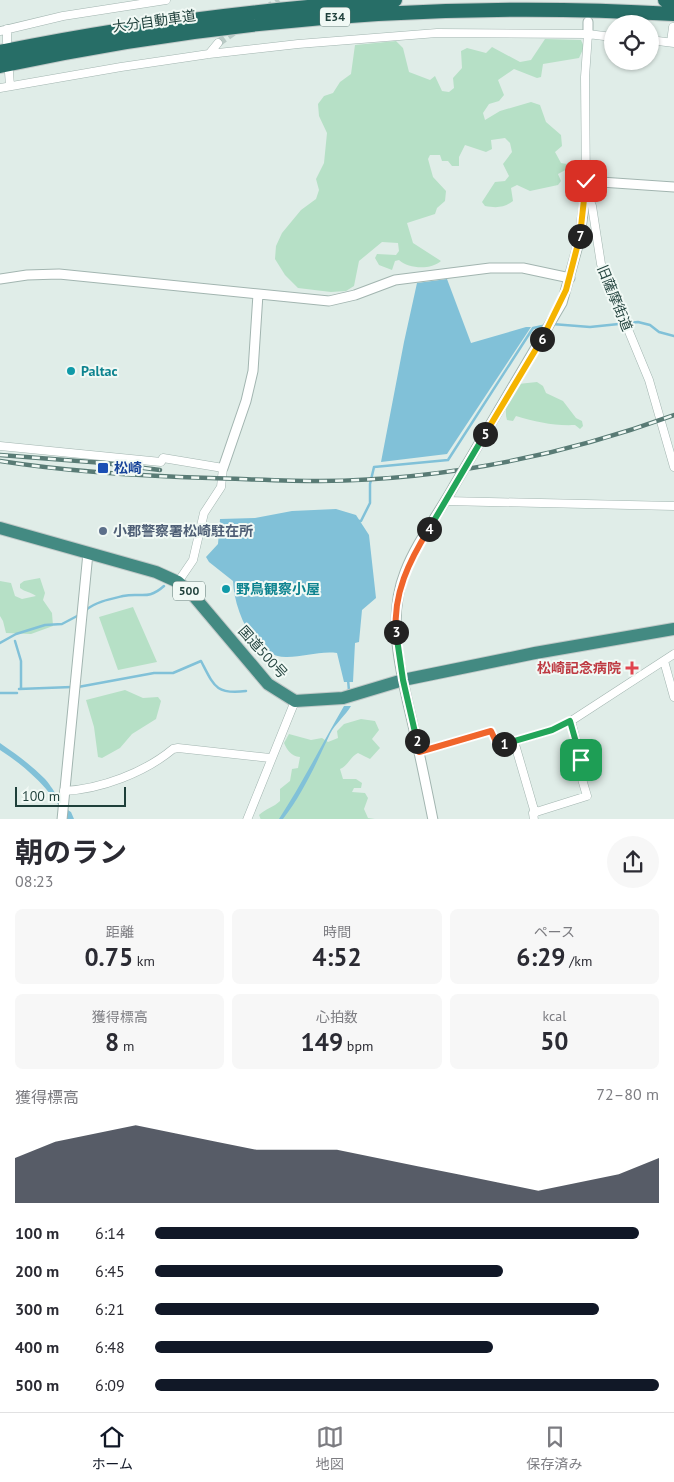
<!DOCTYPE html>
<html lang="ja">
<meta charset="utf-8">
<style>
:root{--surface:#fff;--page:#f7f7f7;--text:#2b2b33;--muted:#7c7c81;--line:#e1e1e2;--accent:#111827}
body{margin:0;font-family:"PT Sans","Noto Sans JP",sans-serif;background:var(--page);color:var(--text);height:100vh;display:flex;flex-direction:column;font-size:19px;white-space:nowrap}
*{box-sizing:border-box;margin:0}
p{font-size:16px;color:var(--muted)}
.icon{flex:none;width:28px;height:28px;fill:none;stroke:currentColor;stroke-width:2;stroke-linecap:round;stroke-linejoin:round}
.map{position:relative;height:819px;overflow:hidden}
.panel{display:flex;flex-direction:column;background:var(--surface);flex:1}
.panel>*{flex:none}
.tools{position:absolute;left:604px;top:15px;display:grid;gap:10px}
.tools a{display:grid;place-items:center;width:55px;height:55px;border-radius:50%;background:var(--surface);box-shadow:0 1px 4px #0004;font-size:25px}
.scale{position:absolute;left:15px;bottom:12px;width:111px;box-sizing:border-box;padding-left:5px;border:2px solid #1e3f3a;border-top:0;font-size:14px;line-height:18px;white-space:nowrap;color:#1e3f3a;-webkit-text-stroke:4px #f1f9f5;paint-order:stroke}
.pin{position:absolute;display:grid;place-items:center;width:42px;height:42px;color:#fff;margin:-21px;border-radius:10px;box-shadow:0 2px 8px #0006}
.km{position:absolute;width:25px;height:25px;margin:-12px;border-radius:50%;background:#222;color:#fff;font-size:14px;line-height:25px;text-align:center}
.round{display:grid;place-items:center;flex:none;width:52px;height:52px;border-radius:26px;background:var(--page)}
.summary{display:flex;align-items:center;justify-content:space-between;height:85px;padding:0 15px}
h1{font-size:28px;font-weight:700;line-height:38px}
.metrics{display:grid;grid-template-columns:repeat(3,1fr);gap:8px;height:85px;padding:5px 15px}
.metrics div{display:grid;align-content:center;border-radius:8px;background:var(--page);text-align:center}
.metrics b{font-size:25px;font-weight:700}
.metrics small{font-size:14px;font-weight:400}
.metrics p{font-size:14px}
.chart{height:140px;padding:10px 15px}
.chart p{display:flex;justify-content:space-between}
.chart svg{width:100%;height:90px;margin-top:5px;fill:var(--accent);opacity:.7}
ul{padding:0 15px;list-style:none;font-size:16px}
li{display:grid;grid-template-columns:80px 60px 1fr;align-items:center;height:38px}
li i{height:12px;border-radius:6px;background:var(--accent)}
.tab-bar{display:flex;justify-content:space-around;align-items:center;height:70px;border-top:1px solid var(--line);background:var(--surface);font-size:14px;color:var(--muted)}
.tab-bar a{display:grid;justify-items:center;gap:2px}
.tab-bar .active{color:var(--accent)}
.map>svg:first-child{display:block}
.green{fill:#b6e0c6}
.water{fill:#81c1d8}
.lines{fill:none;stroke-linecap:round;stroke-linejoin:round}
.stream{stroke:#81c1d8;stroke-width:2.5}
.minor-tunnel{stroke:#b9cac5;stroke-width:8;stroke-dasharray:8 4;stroke-linecap:butt}
.minor-casing{stroke:#a2b5b0;stroke-width:9}
.tertiary-casing{stroke:#a2b5b0;stroke-width:11}
.trunk-casing{stroke:#c0c9c8;stroke-width:14}
.motorway-casing{stroke:#c0c9c8;stroke-width:16}
.minor{stroke:#fff;stroke-width:8}
.tertiary{stroke:#fff;stroke-width:9}
.trunk{stroke:#438a82;stroke-width:12}
.motorway{stroke:#276e67;stroke-width:14}
.rail-casing{stroke:#597b75;stroke-width:4.5}
.rail{stroke:#f1f9f5;stroke-width:2.5;stroke-dasharray:8;stroke-linecap:butt}
.tertiary-bridge-casing{stroke:#a2b5b0;stroke-width:11;stroke-linecap:butt}
.tertiary-bridge{stroke:#fff;stroke-width:9}
.split-1-casing{stroke:#fff;stroke-width:10}
.split-2-casing{stroke:#fff;stroke-width:10}
.split-3-casing{stroke:#fff;stroke-width:10}
.split-4-casing{stroke:#fff;stroke-width:10}
.split-5-casing{stroke:#fff;stroke-width:10}
.split-6-casing{stroke:#fff;stroke-width:10}
.split-7-casing{stroke:#fff;stroke-width:10}
.split-8-casing{stroke:#fff;stroke-width:10}
.split-1{stroke:#22a559;stroke-width:6}
.split-2{stroke:#f0652b;stroke-width:6}
.split-3{stroke:#22a559;stroke-width:6}
.split-4{stroke:#f0652b;stroke-width:6}
.split-5{stroke:#22a559;stroke-width:6}
.split-6{stroke:#f5b400;stroke-width:6}
.split-7{stroke:#f5b400;stroke-width:6}
.split-8{stroke:#f5b400;stroke-width:6}
.culture-dot{fill:#0f9aa8;stroke:#f1f9f5;stroke-width:2}
.transit-dot{fill:#1a4fb4;stroke:#f1f9f5;stroke-width:2}
.service-dot{fill:#5c6f8a;stroke:#f1f9f5;stroke-width:2}
.health-dot{fill:#e0444e;stroke:#f1f9f5;stroke-width:2}
.labels{text-anchor:middle;stroke-width:4;stroke-linejoin:round;paint-order:stroke}
.shield{fill:#f1f9f5;stroke:#5d7772;stroke-width:1}
.shield-label{font-size:12px;font-weight:bold;fill:#1e3f3a}
.street-label{font-size:14px;fill:#1e3f3a;stroke:#f1f9f5}
.culture-label{font-size:14px;font-weight:bold;fill:#0d838f;stroke:#f1f9f5;text-anchor:start}
.transit-label{font-size:14px;font-weight:bold;fill:#164399;stroke:#f1f9f5;text-anchor:start}
.service-label{font-size:14px;font-weight:bold;fill:#4e5e75;stroke:#f1f9f5;text-anchor:start}
.health-label{font-size:14px;font-weight:bold;fill:#be3a42;stroke:#f1f9f5;text-anchor:end}
</style>
<div class="map">
<svg width="674" height="820" viewBox="0 0 674 820">
<rect width="100%" height="100%" fill="#e0ede8"/>
<path class="green" d="M545 39 581 40 584 47 579 58 543 64 541 77 537 78 514 69 498 80 504 95 499 101 489 104 483 113 485 120 500 111 531 102 540 105 546 122 561 135 562 146 555 152 561 163 567 164 572 161 579 162 580 167H571L558 174 561 181 558 185 530 191 517 185 511 188 513 201C504 208 496 208 485 206L482 202 495 182 505 181 509 176 503 164 512 152 510 143 505 138 491 140 492 149 486 152 465 145 459 157V166H452L448 161H442L440 155H430L428 159 433 177 446 191 445 201 437 208 435 214 407 223 413 243 441 261C431 270 409 269 399 260L395 261 392 270 379 265 375 258 377 254 396 255 399 251 398 243 382 242 359 261 354 286 346 291 331 292 298 288 285 275 275 259 276 246 282 233 301 210 316 199 319 190 316 179 324 163 327 133 319 116 318 104 324 96 333 93 340 82 351 74 355 45 396 41 403 48 409 72 430 80 435 76 442 91 449 92 454 88 453 78 462 68 461 51 467 48 486 53 492 47 520 62 531 60Z
M537 382 543 386 546 393 563 401 576 418 582 421 583 426 580 429 575 425C554 426 536 422 516 416L513 421 507 420C503 407 510 394 518 384Z
M40 578 45 593 43 600 52 613 53 626 31 634 6 633 3 621 0 616V581L11 583 15 596 22 599 36 596C31 592 25 592 20 588V584L24 581Z
M133 607 157 662 118 670 99 617Z
M125 690 143 698 158 697 161 701 156 719 132 734 120 748 102 758 98 757 94 727 86 700Z
M361 719 375 721 379 730 372 739 380 748 370 759 358 753C350 757 348 766 340 769L343 779H356L362 783 361 788H354L352 792 365 793 368 798 364 809 368 818 375 819 261 820 259 815C265 809 274 807 280 801V789L290 781 292 769 298 768 300 757C291 756 287 750 284 743L289 734 311 740 322 738 328 742 338 738 337 731 344 724Z"/>
<path class="water" d="M447 279 471 343 526 327H531L447 454 381 462 404 342 417 283Z
M336 509 356 515 369 535 376 598 362 610 359 642 355 643 353 682H344L337 653C319 651 304 657 287 657 253 658 234 609 233 581L209 562 206 557 218 544 220 519 255 518 292 511Z
M344 706H351C345 716 335 724 330 734 316 764 303 793 283 819H279C303 782 322 744 344 706Z
M0 743C16 754 31 765 44 778 53 787 62 807 71 812L74 819H67C52 791 27 767 0 750Z"/>
<g class="lines">
<path class="stream" d="M552 324 590 327 638 322 650 325 659 332 674 336
M359 521H361L370 503V484L374 467 448 460 533 328 547 325
M86 610C95 602 110 599 123 596 142 592 147 601 164 586
M15 641 21 661V688
M0 643 16 634 45 625 62 624 79 615
M348 679 349 691
M78 687 154 673H173L201 661C214 686 216 695 246 691
M19 689 72 687
M0 693H17"/>
<path class="minor-tunnel" d="M266 9 279 0
M218 43 236 30"/>
<g class="minor-casing">
<path id="minor" d="M7 29V42
M0 31 63 16 166 0
M588 34 585 77 586 192 592 206 601 264 649 380 674 467
M650 40 674 43
M671 42 673 27
M209 54 218 43
M9 72 10 86
M0 88 121 67 209 54 298 44 437 33 588 34 612 37
M0 446 161 462 163 458 223 468 221 487 204 513 193 560 178 582
M446 501 674 506
M664 661 674 697
M514 741 535 813
M419 752 491 731 498 746 552 730 571 721 674 654
M64 791C101 789 144 773 173 749L178 748 270 758
M247 820 295 701
M534 820 533 813 587 796 579 769 581 760 571 721"/>
</g>
<g class="tertiary-casing">
<path id="tertiary" d="M588 34V22
M586 181 674 187
M0 279 27 275 59 274 329 301 355 295 395 280 490 268H523L570 278
M477 447 562 303 579 242 586 192
M223 468 246 401 253 371 258 294
M62 820 88 553
M433 820C427 790 421 760 414 730 403 680 385 622 405 572 417 541 438 515 454 486"/>
</g>
<g class="trunk-casing">
<path id="trunk" d="M0 528 156 572 178 582 192 594 268 684 295 701 343 698 403 680 535 653 674 629"/>
</g>
<g class="motorway-casing">
<path id="motorway" d="M665 0H674
M0 52C131 25 262 9 395 0
M0 66C221 18 448 1 674 14"/>
</g>
<use href="#minor" class="minor"/>
<use href="#tertiary" class="tertiary"/>
<use href="#trunk" class="trunk"/>
<use href="#motorway" class="motorway"/>
<g class="rail-casing">
<path id="rail" d="M0 455 104 463 160 470
M0 461C70 472 140 476 210 478 247 479 283 481 320 481 441 480 561 456 674 415"/>
</g>
<use href="#rail" class="rail"/>
<g class="tertiary-bridge-casing">
<path id="tertiary-bridge" d="M454 486 477 447"/>
</g>
<use href="#tertiary-bridge" class="tertiary-bridge"/>
</g>
<g class="lines">
<g class="split-1-casing">
<path id="split-1" d="M504 744 552 730 570 721 581 760"/>
</g>
<g class="split-2-casing">
<path id="split-2" d="M417 741 419 752 491 731 498 746 504 744"/>
</g>
<g class="split-3-casing">
<path id="split-3" d="M396 632 403 680 417 741"/>
</g>
<g class="split-4-casing">
<path id="split-4" d="M396 632C393 594 409 561 429 529"/>
</g>
<g class="split-5-casing">
<path id="split-5" d="M429 529 485 434"/>
</g>
<g class="split-6-casing">
<path id="split-6" d="M485 434 542 339"/>
</g>
<g class="split-7-casing">
<path id="split-7" d="M542 339 566 290 580 236"/>
</g>
<g class="split-8-casing">
<path id="split-8" d="M580 236 586 181"/>
</g>
<use href="#split-1" class="split-1"/>
<use href="#split-2" class="split-2"/>
<use href="#split-3" class="split-3"/>
<use href="#split-4" class="split-4"/>
<use href="#split-5" class="split-5"/>
<use href="#split-6" class="split-6"/>
<use href="#split-7" class="split-7"/>
<use href="#split-8" class="split-8"/>
</g>
<g class="culture-dot">
<circle cx="71" cy="371" r="5"/>
<circle cx="226" cy="589" r="5"/>
</g>
<rect class="transit-dot" x="97" y="462" width="12" height="12" rx="2.5"/>
<circle class="service-dot" cx="103" cy="531" r="5"/>
<path class="health-dot" d="M629.5 660.5h5v5h5v5h-5v5h-5v-5h-5v-5h5z"/>
<g class="labels">
<g class="shield">
<rect x="320" y="7.5" width="30" height="19" rx="4"/>
<rect x="173" y="581.5" width="32" height="19" rx="4"/>
</g>
<g class="shield-label">
<text x="335" y="21">E34</text>
<text x="189" y="595">500</text>
</g>
<g class="street-label">
<text transform="translate(154 21) rotate(-8)" y="5">大分自動車道</text>
<text transform="translate(615 298) rotate(68)" y="5">旧薩摩街道</text>
<text transform="translate(263 652) rotate(48)" y="5">国道500号</text>
</g>
<g class="culture-label">
<text x="81" y="376">Paltac</text>
<text x="236" y="594">野鳥観察小屋</text>
</g>
<g class="transit-label">
<text x="114" y="473">松崎</text>
</g>
<g class="service-label">
<text x="113" y="536">小郡警察署松崎駐在所</text>
</g>
<g class="health-label">
<text x="621" y="673">松崎記念病院</text>
</g>
</g>
</svg>
<div class="tools">
<a><svg class="icon" aria-label="locate" viewBox="0 0 24 24"><circle cx="12" cy="12" r="6"/><path d="M12 2v4M12 18v4M2 12h4M18 12h4"/></svg></a>
</div>
<div class="scale">100 m</div>
<div class="pin" style="left:581px;top:760px;background:#1e9e55"><svg class="icon" aria-label="arrive" viewBox="0 0 24 24"><path d="M6 21V4h12l-3 4 3 4H6"/></svg></div>
<div class="pin" style="left:586px;top:181px;background:#d93025"><svg class="icon" aria-label="check" viewBox="0 0 24 24"><path d="M5 12l5 5 9-10"/></svg></div>
<b class="km" style="left:504px;top:744px">1</b>
<b class="km" style="left:417px;top:741px">2</b>
<b class="km" style="left:396px;top:632px">3</b>
<b class="km" style="left:429px;top:529px">4</b>
<b class="km" style="left:485px;top:434px">5</b>
<b class="km" style="left:542px;top:339px">6</b>
<b class="km" style="left:580px;top:236px">7</b>
</div>
<section class="panel">
<div class="summary"><div><h1>朝のラン</h1><p>08:23</p></div><a class="round"><svg class="icon" aria-label="share" viewBox="0 0 24 24"><path d="M12 15V3M7 8l5-5 5 5M5 13v7h14v-7"/></svg></a></div>
<div class="metrics">
<div><p>距離</p><b>0.75<small> km</small></b></div>
<div><p>時間</p><b>4:52</b></div>
<div><p>ペース</p><b>6:29<small> /km</small></b></div>
</div>
<div class="metrics">
<div><p>獲得標高</p><b>8<small> m</small></b></div>
<div><p>心拍数</p><b>149<small> bpm</small></b></div>
<div><p>kcal</p><b>50</b></div>
</div>
<div class="chart"><p><span>獲得標高</span>72–80 m</p>
<svg viewBox="0 0 160 44" preserveAspectRatio="none"><path d="M0 44V22L10 14L20 10L30 6L40 10L50 14L60 18L70 18L80 18L90 22L100 26L110 30L120 34L130 38L140 34L150 30L160 22V44z"/></svg>
</div>
<ul>
<li><b>100 m</b>6:14<i style="width:96%"></i></li>
<li><b>200 m</b>6:45<i style="width:69%"></i></li>
<li><b>300 m</b>6:21<i style="width:88%"></i></li>
<li><b>400 m</b>6:48<i style="width:67%"></i></li>
<li><b>500 m</b>6:09<i style="width:100%"></i></li>
</ul>
</section>
<nav class="tab-bar">
<a class="active"><svg class="icon" aria-label="home" viewBox="0 0 24 24"><path d="M3 11l9-7 9 7M6 9v11h12V9"/></svg>ホーム</a>
<a><svg class="icon" aria-label="map" viewBox="0 0 24 24"><path d="M3 6l6-2 6 2 6-2v14l-6 2-6-2-6 2zM9 4v14M15 6v14"/></svg>地図</a>
<a><svg class="icon" aria-label="saved" viewBox="0 0 24 24"><path d="M7 4h10v16l-5-4-5 4z"/></svg>保存済み</a>
</nav>
